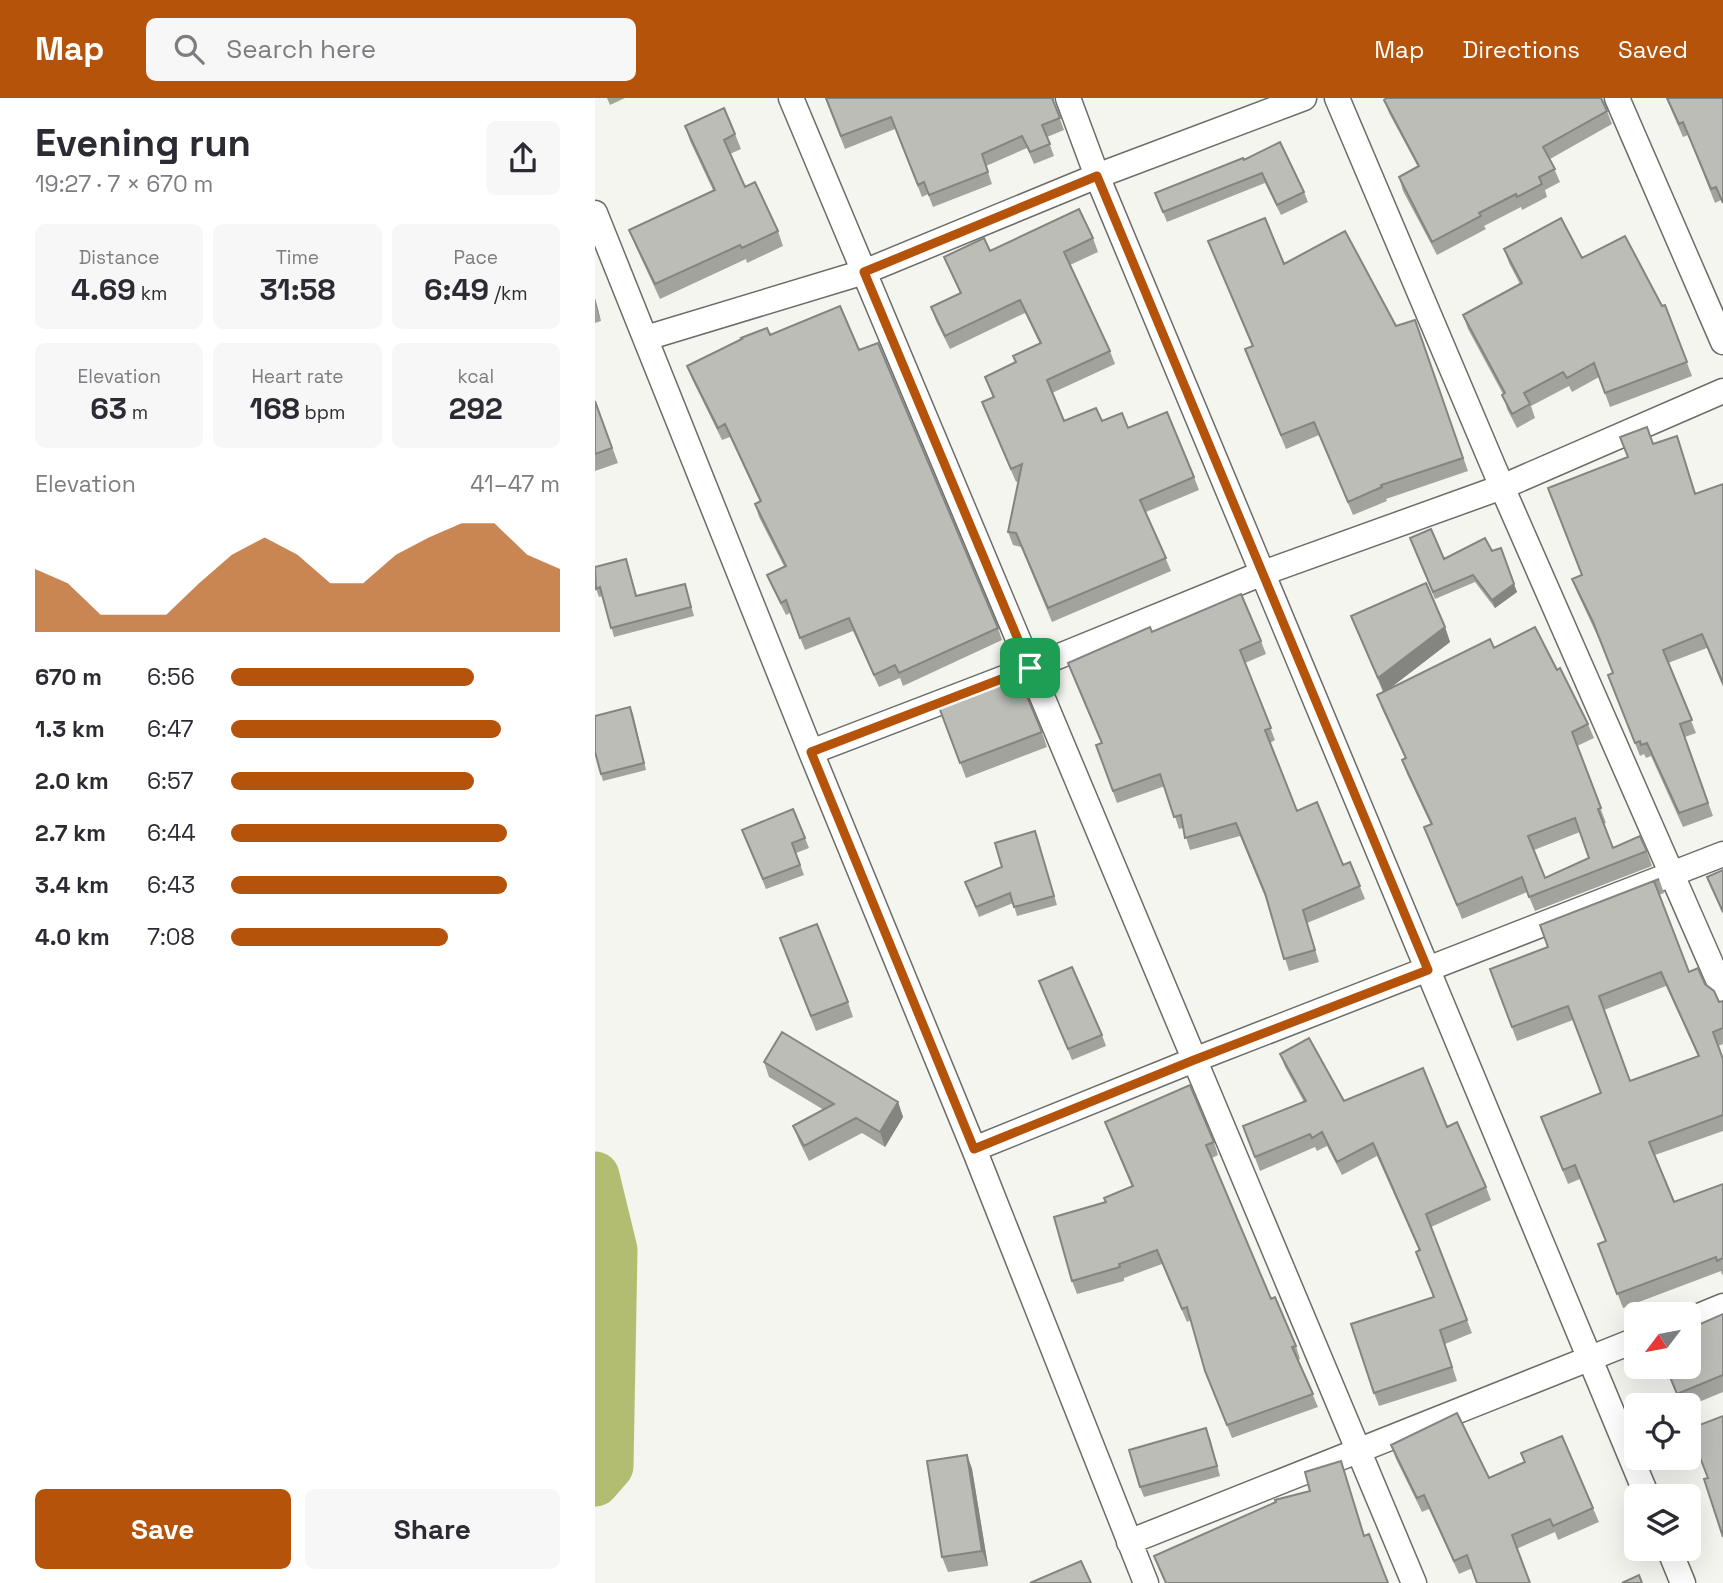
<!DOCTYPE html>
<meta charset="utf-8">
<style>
:root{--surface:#fff;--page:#f7f7f7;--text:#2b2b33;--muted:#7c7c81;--accent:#b45309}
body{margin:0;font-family:"Space Grotesk",sans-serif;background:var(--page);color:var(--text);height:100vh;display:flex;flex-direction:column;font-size:26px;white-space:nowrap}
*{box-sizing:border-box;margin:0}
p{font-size:23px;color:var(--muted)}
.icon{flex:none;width:38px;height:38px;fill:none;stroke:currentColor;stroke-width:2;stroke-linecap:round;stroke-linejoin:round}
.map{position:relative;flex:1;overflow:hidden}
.sheet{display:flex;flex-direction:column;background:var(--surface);width:595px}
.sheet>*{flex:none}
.needle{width:46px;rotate:238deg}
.tools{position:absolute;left:1029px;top:1204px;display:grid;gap:14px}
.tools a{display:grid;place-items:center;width:77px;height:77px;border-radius:10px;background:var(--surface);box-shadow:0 7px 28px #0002;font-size:35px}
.pin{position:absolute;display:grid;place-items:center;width:60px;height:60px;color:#fff;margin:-30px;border-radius:14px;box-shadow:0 4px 10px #0006}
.round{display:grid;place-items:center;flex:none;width:74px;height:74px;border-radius:10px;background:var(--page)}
.headline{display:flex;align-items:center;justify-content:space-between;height:119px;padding:0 35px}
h1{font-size:38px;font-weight:700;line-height:52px}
.stats{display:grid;grid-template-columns:repeat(3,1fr);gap:10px;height:119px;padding:7px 35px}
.stats div{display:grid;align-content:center;border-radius:10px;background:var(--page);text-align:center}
.stats b{font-size:30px;font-weight:700}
.stats small{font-size:19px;font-weight:400}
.stats p{font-size:19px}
.chart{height:196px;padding:14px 35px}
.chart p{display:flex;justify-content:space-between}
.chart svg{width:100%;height:126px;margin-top:7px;fill:var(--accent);opacity:.7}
.action{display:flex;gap:14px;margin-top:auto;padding:14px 35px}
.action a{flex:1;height:80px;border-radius:10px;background:var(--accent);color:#fff;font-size:28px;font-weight:700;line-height:80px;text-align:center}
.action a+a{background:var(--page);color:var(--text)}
ul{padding:0 35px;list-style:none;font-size:23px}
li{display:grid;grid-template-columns:112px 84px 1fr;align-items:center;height:52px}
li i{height:18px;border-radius:9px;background:var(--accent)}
header{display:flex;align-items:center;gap:42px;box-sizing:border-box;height:98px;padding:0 35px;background:var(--accent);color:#fff}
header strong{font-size:33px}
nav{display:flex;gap:38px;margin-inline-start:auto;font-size:24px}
.search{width:490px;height:63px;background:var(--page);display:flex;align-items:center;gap:18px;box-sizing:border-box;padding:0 24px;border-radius:10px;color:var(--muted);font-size:26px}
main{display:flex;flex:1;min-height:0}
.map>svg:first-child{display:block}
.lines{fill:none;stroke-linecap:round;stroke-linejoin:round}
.river{stroke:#b3bd72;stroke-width:49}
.minor-casing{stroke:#6c6d68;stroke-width:27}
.minor{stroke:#fff;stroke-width:24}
.wall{fill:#a2a39d;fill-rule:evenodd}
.shaded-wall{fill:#848480}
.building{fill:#bcbdb7;stroke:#848480;stroke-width:2;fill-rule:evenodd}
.route-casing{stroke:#fff;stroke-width:14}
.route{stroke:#b45309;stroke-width:9}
</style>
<header>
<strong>Map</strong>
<div class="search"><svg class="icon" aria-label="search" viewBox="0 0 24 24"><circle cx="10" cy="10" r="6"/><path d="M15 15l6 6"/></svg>Search here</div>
<nav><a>Map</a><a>Directions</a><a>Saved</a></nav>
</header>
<main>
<section class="sheet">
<div class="headline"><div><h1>Evening run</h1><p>19:27 · 7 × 670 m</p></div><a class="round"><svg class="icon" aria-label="share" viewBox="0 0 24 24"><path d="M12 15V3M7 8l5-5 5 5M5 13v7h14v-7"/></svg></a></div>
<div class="stats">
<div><p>Distance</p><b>4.69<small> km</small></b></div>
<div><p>Time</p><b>31:58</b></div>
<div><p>Pace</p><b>6:49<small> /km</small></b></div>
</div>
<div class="stats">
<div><p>Elevation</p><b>63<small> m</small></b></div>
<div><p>Heart rate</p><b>168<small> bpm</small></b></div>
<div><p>kcal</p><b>292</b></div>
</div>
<div class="chart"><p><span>Elevation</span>41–47 m</p>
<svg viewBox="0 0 160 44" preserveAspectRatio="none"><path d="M0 44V22L10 27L20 38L30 38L40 38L50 27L60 17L70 11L80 17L90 27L100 27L110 17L120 11L130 6L140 6L150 17L160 22V44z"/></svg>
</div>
<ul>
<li><b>670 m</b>6:56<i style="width:74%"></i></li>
<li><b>1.3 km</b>6:47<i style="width:82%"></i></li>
<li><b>2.0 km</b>6:57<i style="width:74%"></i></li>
<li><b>2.7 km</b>6:44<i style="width:84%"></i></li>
<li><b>3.4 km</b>6:43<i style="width:84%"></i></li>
<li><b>4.0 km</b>7:08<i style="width:66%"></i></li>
</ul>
<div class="action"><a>Save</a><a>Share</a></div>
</section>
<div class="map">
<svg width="1128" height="1485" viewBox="0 0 1128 1485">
<rect width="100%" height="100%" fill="#f4f5ef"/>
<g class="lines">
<path class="river" d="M0 1078 18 1152 14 1368 0 1384"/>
<g class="minor-casing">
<path id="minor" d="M196 0 819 1485
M473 0 502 78 1052 1398
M742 0 907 389 1128 893
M1022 0 1128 244
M0 115 216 654 379 1051 551 1485
M51 240 269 174 502 78 709 0
M216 654 435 570 668 475 907 389 1128 293
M379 1051 599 962 1128 756
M1094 1222 1128 1208
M534 1444 1041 1242
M1074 1451 1088 1485"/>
</g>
<use href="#minor" class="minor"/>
</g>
<path class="wall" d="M12 0H30L15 7Z
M230 0H459V5L469 32 452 39 459 58 439 66 432 50 391 68 397 86 338 109 333 96 327 99 300 31 250 51Z
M1071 0H1128L1126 102 1120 105 1093 37 1088 39Z
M789 2 1012 13 1017 26 955 61 965 84 950 92 952 99 927 112 926 109 889 128 891 131 842 157 808 93 804 79 823 69 794 15Z
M90 28 140 36 146 51 135 56 150 89 183 133 188 148 152 165 151 161 65 201 40 147 34 132 118 92 95 43Z
M649 62 709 94 713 104 686 117 670 85 572 124 560 95Z
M498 140 503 154 475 167 515 253 520 266 457 295 469 323H507L533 330 599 379 604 392 551 414 576 473 457 524 426 449 418 447 413 434 424 383 421 384 387 304 398 300 390 279 420 264 445 246 430 215 355 251 341 223 336 209 365 195 349 159Z
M613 143 689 166 801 228 820 222 873 373 791 401 792 403 758 417 724 337 691 351 655 265 650 251 657 248Z
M909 151 987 160 1067 208 1070 207 1097 278 1015 309 1004 279 977 294 974 288 936 308 940 320 922 330 912 311 908 296 873 231 868 217 925 186 914 165Z
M0 200 6 223 0 225Z
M175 237 264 252 403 530 407 542 308 588 305 580 284 589 258 533 210 552 195 515 191 517 177 489 172 477 189 468 164 419 160 406 165 404 135 339 127 342 97 281 92 268Z
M0 303 23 365 0 373Z
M1082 338 1101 396 1128 386V589L1112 550 1073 565 1101 635 1090 639 1118 718 1088 729 1056 658 1051 660 1049 656 1045 658 1013 577 1018 575 1002 537 982 494 977 481 987 477 1032 359 1058 346Z
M818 448 849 461 897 453 922 494 900 510 880 484 840 501Z
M31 461 42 498 90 486 99 518 19 539 8 498 4 499 1 491Z
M756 518 850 529 855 544 792 592 899 550 962 572 993 626 999 640 982 648 1011 725 1008 726 1018 750 1052 753 1057 768 940 813 932 794 867 821 835 743 829 729 836 727 812 676 807 662 810 660 787 611 782 597 788 594ZM985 734 994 760 950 780 939 752Z
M557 534 666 543 671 556 650 565 680 642 675 645 702 713 748 767 755 764 770 801 712 825 724 864 694 873 671 801 645 738 595 752 588 730 584 731 570 688 522 705 501 647 507 645 473 565Z
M35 609 51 672 8 683 6 676Z
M344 609 447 634 452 649 371 680Z
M147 732 210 740 214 750 201 755 209 777 171 791Z
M443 742 462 807 422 818 418 805 384 819 370 784 407 769Z
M1128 772V816L1112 779Z
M1064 781 1069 795 1064 797 1094 874 1110 886 1124 904 1128 903V946L1123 948 1128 961V1033L1060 1057 1079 1104 1128 1086V1176L1127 1177 1126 1173 1028 1210 1003 1146 1011 1143 985 1081 973 1086 946 1019 1006 995 978 922 922 943 895 871 953 849 945 827ZM1071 888 1103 958 1035 983 1009 912Z
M190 855 253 904 258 919 221 933Z
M444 883 507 937 511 948 477 962Z
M685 956 749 1003 852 1029 891 1089 896 1102 836 1129 877 1235 850 1246 862 1283 784 1308 779 1295 838 1199 824 1152 782 1058 747 1077 732 1048 722 1053 720 1049 665 1073 648 1028 709 1004 690 969Z
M169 964 303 1004 308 1019 290 1049 267 1035 214 1063 204 1043 198 1028 229 1012 174 979Z
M510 1024 619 1044 623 1057 617 1060 676 1201 701 1248 705 1261 703 1262 723 1309 637 1340 610 1273 596 1222 592 1224 567 1166 529 1180V1183L482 1196 477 1183 511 1104 537 1089Z
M1128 1216V1294L1094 1308V1307H1086L1070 1269H1094Z
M615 1340 625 1378 549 1399 545 1389Z
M796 1347 894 1380 930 1364 926 1355 998 1410 1004 1424 963 1442 960 1434 864 1476 834 1411 827 1414 801 1361Z
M372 1357 377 1371 393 1468 353 1474 347 1459Z"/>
<path class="shaded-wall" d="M0 200 6 223 1 208Z
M906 450 922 494 900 510 897 502Z
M850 529 855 544 789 595 783 580Z
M35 609 38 616 51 672 49 665Z
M303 1004 308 1019 290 1049 285 1034Z
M372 1357 377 1371 393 1468 387 1453Z"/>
<path class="building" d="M231 0H457L465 20 447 27 455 46 435 54 427 38 387 56 393 74 334 97 329 84 323 87 296 19 246 38Z
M792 0H1006L1012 13 948 49 960 71 944 79 947 86 922 99 921 96 884 115 886 118 837 144 804 79 824 68 789 2Z
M1072 0H1128V105L1121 89 1116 91 1088 24 1084 26Z
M129 10 140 36 129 42 150 89 160 84 183 133 147 150 145 147 60 186 34 132 120 92 90 28Z
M685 44 709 94 682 107 667 75 568 114 560 95 648 60 649 62Z
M484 111 498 140 469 154 515 253 452 282 469 323 501 310 507 323 527 315 533 330 572 314 599 379 545 402 571 460 453 510 421 435 413 434 427 366 416 371 387 304 399 299 390 279 421 264 418 258 446 245 425 202 350 238 336 209 366 195 349 159 389 140 395 153Z
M670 120 689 166 750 133 801 228 820 222 868 360 786 387 787 389 753 404 719 324 686 337 650 251 658 248 613 143Z
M966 120 987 160 1030 138 1067 208 1070 207 1092 264 1010 295 999 265 972 280 968 274 929 295 935 306 917 316 907 297 910 295 868 217 927 185 909 151Z
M245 208 264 252 283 245 403 530 304 575 300 567 279 577 254 520 205 540 191 502 186 505 172 477 191 468 160 406 166 403 130 326 123 330 92 268 147 241 146 240 172 230 175 237Z
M0 303 17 350 0 356Z
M1052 329 1058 346 1082 338 1100 396 1128 386V585L1107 536 1068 552 1097 622 1085 626 1113 705 1084 715 1052 645 1046 647 1045 643 1040 645 1013 577 1018 575 998 524 977 481 987 477 953 390 1033 359 1025 339Z
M836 431 849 461 890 440 897 453 906 450 919 486 897 502 878 477 838 494 815 440Z
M31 461 41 498 90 486 96 509 16 530 5 489 1 491 0 469Z
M831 485 850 529 783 580 756 518Z
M646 496 666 543 645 552 676 630 670 632 702 713 722 704 748 767 755 764 765 788 708 812 720 852 689 861 670 795 641 725 590 740 586 717 579 719 565 676 518 693 501 647 507 645 473 565 555 529 557 534Z
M940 529 962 572 965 570 993 626 977 634 1006 710 1003 711 1018 750 1045 738 1052 753 934 799 927 779 862 807 829 729 837 726 807 662 811 660 782 597 895 541 899 550ZM980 720 994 760 950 780 933 738Z
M424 579 447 634 365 665 344 609Z
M35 609 49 665 6 676 0 654V618Z
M198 711 210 740 197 745 205 767 168 781 147 732Z
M440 733 459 798 419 809 415 795 381 809 370 784 407 769 400 745Z
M1128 772V814L1112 779Z
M1064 781 1059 783 1094 874 1103 870 1110 886 1119 893 1124 904 1128 903V930L1118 934 1128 961V1017L1054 1044 1079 1104 1128 1086V1160L1122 1163 1121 1159 1022 1196 1003 1146 1011 1143 980 1067 968 1072 946 1019 1006 995 973 908 917 929 895 871 953 849 945 827ZM1066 874 1104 958 1035 983 1004 898Z
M222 826 253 904 216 918 185 840Z
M477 869 507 937 473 951 444 883Z
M187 934 303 1004 285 1034 261 1020 209 1048 198 1028 239 1006 169 964Z
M714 940 749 1003 828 970 852 1029 862 1024 891 1089 831 1116 872 1222 845 1232 857 1269 779 1295 756 1226 839 1199 821 1154 825 1152 778 1045 742 1064 727 1034 717 1040 715 1036 660 1059 648 1028 711 1003 685 956Z
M595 987 619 1044 611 1047 676 1201 680 1199 701 1248 697 1249 718 1296 632 1327 610 1273 592 1209 587 1211 562 1152 524 1166 525 1169 477 1183 459 1119 511 1104 509 1100 538 1088 510 1024Z
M1128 1216V1277L1082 1296 1071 1269H1094V1231Z
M862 1315 894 1380 930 1364 926 1355 967 1338 998 1410 958 1428 955 1421 917 1437 935 1485H882L872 1457 859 1463 829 1397 822 1400 796 1347Z
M1128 1318V1439L1109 1381 1113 1380 1094 1331Z
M611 1330 622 1368 545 1389 534 1352Z
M372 1357 387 1453 347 1459 332 1363Z
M746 1363 769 1438 774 1436 793 1485H571L559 1458 681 1404 680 1402 715 1393 710 1374Z
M486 1463 496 1485H435Z
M1044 1477 1047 1485H1027Z"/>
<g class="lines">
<g class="route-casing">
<path id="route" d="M502 78 833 872 599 962 379 1051 216 654 435 570 269 174Z"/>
</g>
<use href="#route" class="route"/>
</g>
</svg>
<div class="tools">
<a><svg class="needle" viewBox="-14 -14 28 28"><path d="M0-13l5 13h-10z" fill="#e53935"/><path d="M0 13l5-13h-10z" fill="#7c7c81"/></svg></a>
<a><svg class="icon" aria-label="locate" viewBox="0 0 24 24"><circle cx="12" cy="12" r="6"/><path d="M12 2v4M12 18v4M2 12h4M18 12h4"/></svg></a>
<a><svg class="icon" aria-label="layers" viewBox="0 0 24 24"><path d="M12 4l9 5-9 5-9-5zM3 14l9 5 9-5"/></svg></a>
</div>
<div class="pin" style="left:435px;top:570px;background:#1e9e55"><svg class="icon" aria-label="arrive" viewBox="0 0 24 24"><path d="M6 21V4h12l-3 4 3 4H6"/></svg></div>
</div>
</main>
